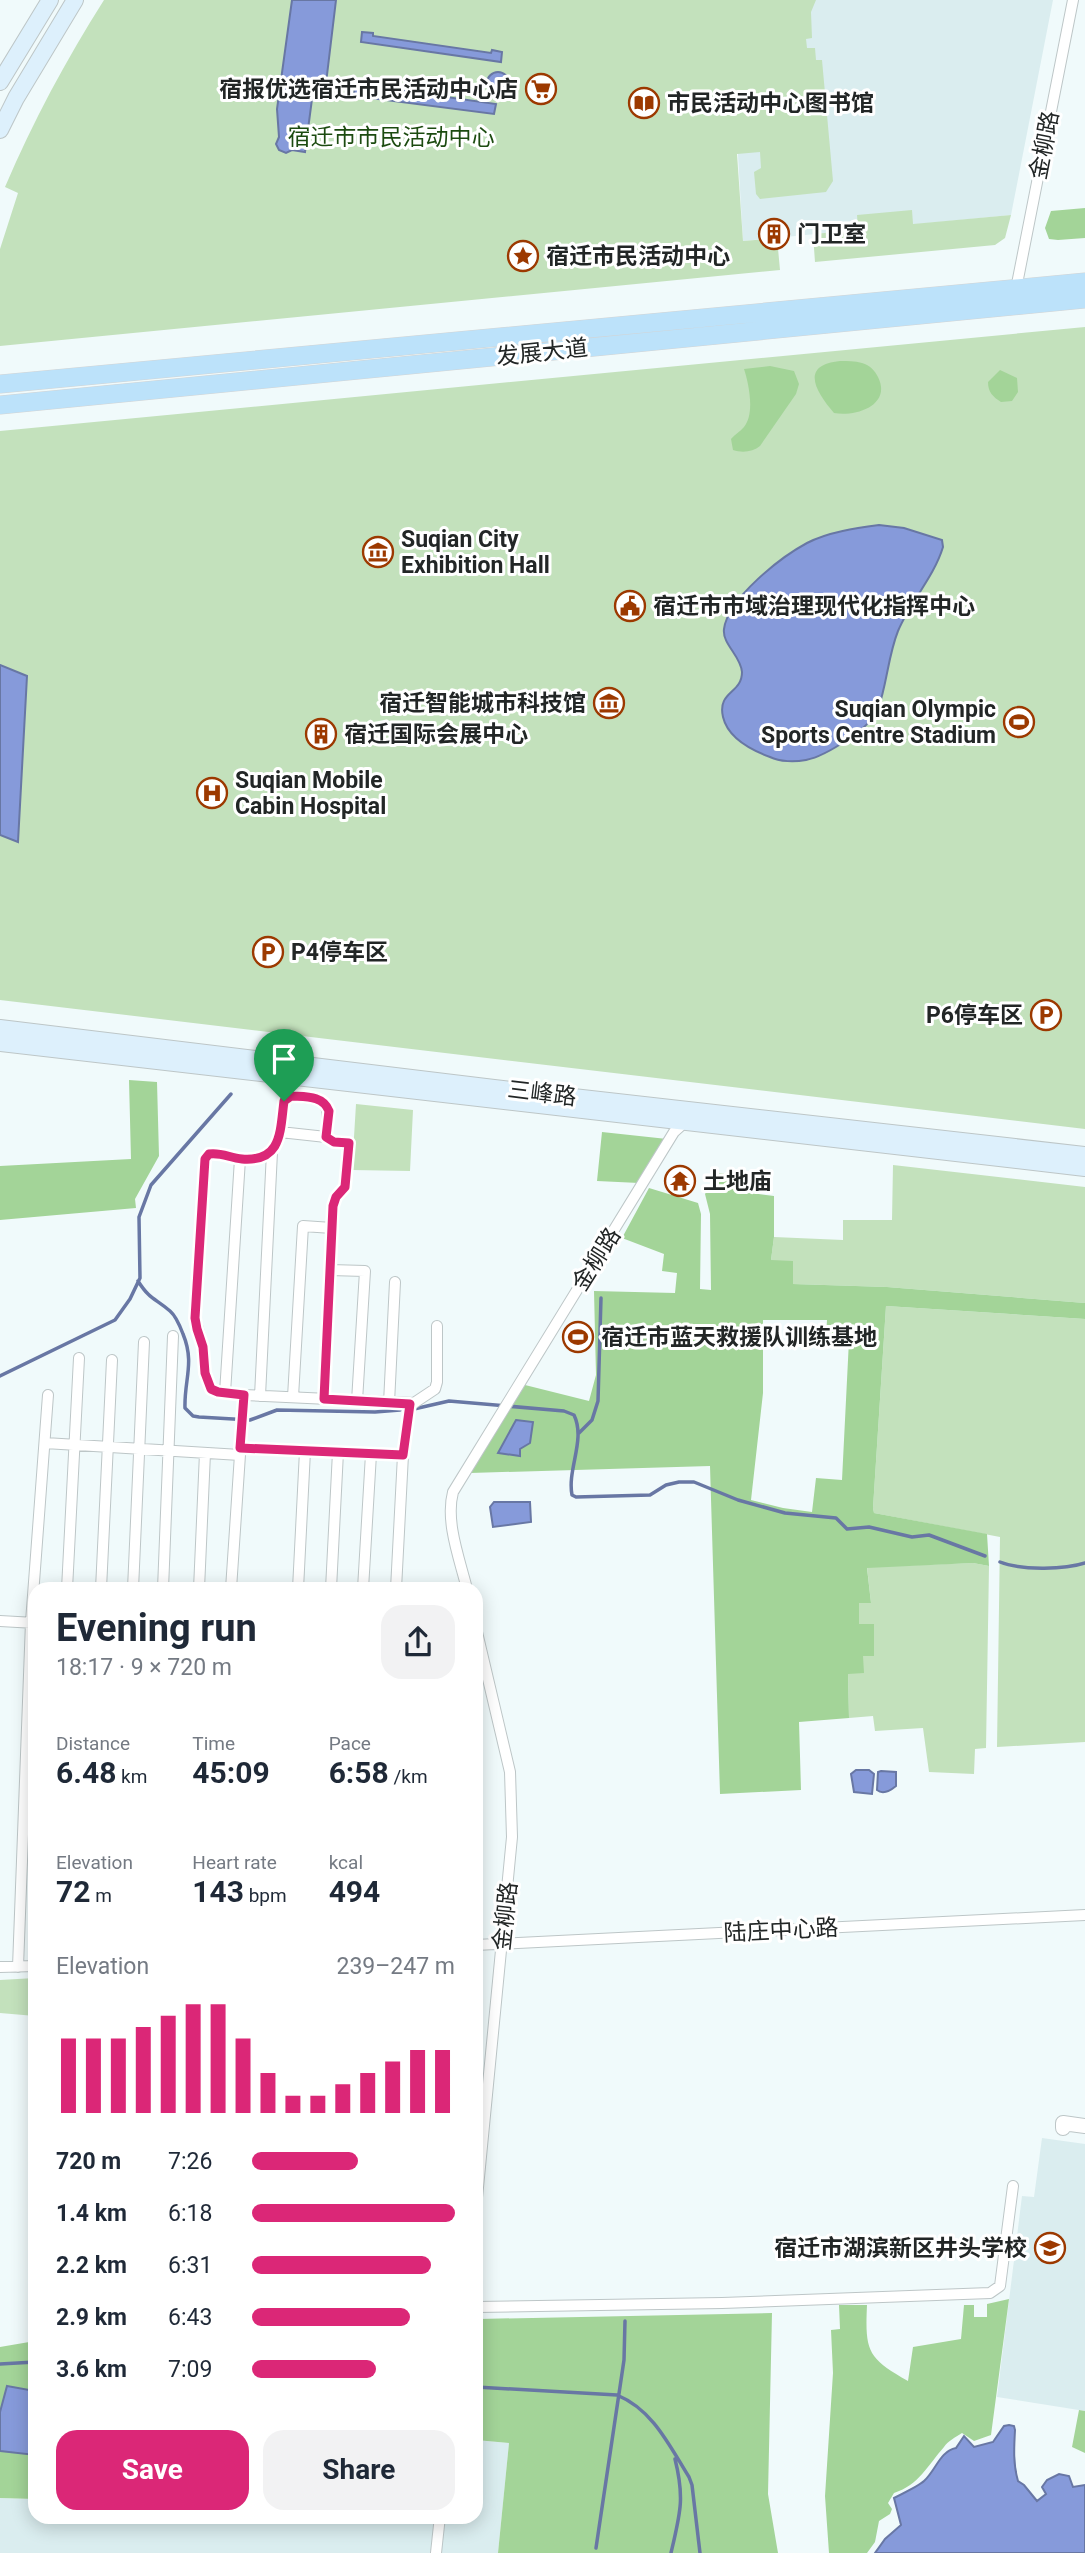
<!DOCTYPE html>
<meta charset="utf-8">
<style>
:root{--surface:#fff;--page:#f2f2f3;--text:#1f2937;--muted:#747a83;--accent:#db2777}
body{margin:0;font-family:Roboto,"Noto Sans SC",sans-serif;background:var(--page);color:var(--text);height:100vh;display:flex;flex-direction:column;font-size:26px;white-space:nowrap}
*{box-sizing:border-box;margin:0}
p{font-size:23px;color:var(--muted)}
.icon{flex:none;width:38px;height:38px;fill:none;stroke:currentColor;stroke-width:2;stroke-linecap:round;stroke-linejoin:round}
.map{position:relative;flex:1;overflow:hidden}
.sheet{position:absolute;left:28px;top:1582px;width:455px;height:942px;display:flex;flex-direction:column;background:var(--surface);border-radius:21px;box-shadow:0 4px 18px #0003}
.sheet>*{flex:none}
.pin{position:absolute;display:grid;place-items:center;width:60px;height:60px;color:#fff;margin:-72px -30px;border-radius:50% 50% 50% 0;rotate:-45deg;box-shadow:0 0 7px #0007}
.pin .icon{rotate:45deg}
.round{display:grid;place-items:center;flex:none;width:74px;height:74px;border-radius:21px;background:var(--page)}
.head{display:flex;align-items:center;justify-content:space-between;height:119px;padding:0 28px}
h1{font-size:38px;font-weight:700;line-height:52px}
.stats{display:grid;grid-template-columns:repeat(3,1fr);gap:10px;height:119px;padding:7px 28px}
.stats div{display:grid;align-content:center}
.stats b{font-size:30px;font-weight:700}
.stats small{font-size:19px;font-weight:400}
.stats p{font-size:19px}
.chart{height:196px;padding:14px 28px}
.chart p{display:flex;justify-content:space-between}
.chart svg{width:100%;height:126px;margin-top:7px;stroke:var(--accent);stroke-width:6}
.button{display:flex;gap:14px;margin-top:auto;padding:14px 28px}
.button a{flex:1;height:80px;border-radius:21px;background:var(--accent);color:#fff;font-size:28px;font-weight:700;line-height:80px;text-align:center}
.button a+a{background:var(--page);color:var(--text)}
ul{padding:0 28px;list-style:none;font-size:23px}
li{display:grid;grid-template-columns:112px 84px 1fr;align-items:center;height:52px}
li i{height:18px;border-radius:9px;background:var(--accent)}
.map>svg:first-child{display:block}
.built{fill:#daedef}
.green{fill:#c3e1bc}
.forest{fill:#a3d498;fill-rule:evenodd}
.water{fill:#869ada;stroke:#6877a4;stroke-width:2}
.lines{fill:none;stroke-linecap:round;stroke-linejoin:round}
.stream{stroke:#6877a4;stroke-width:3.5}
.minor-casing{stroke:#bdc6c7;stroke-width:12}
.tertiary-casing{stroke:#bdc6c7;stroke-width:16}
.secondary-casing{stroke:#bdc6c7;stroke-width:18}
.primary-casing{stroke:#d3d4d4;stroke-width:19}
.minor{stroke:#fff;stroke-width:10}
.tertiary{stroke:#fff;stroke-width:14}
.secondary{stroke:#ddf0fc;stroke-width:16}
.primary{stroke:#bce2fa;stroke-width:18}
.route-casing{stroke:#fff;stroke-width:14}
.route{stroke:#db2777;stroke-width:9}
.labels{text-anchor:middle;stroke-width:6;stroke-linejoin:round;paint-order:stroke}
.poi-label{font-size:23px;font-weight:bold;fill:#222626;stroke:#fff;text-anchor:start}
.park-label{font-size:23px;fill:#1c4b10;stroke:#fff}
.street-label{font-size:23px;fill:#222626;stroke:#fff}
</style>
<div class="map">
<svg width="1085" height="2553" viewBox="0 0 1085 2553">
<rect width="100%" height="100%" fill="#f0fafb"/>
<path class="built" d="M729 0H1053L1011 215 743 241Z
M1042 2138 1085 2144V2411L997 2397 1022 2196 1034 2197Z
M476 2440 509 2443 498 2553H0V2498L35 2499V2516H476Z"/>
<path class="green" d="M104 0H816L811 12 812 38 806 39 807 48H815L816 60H822L833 181 826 192 760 199 756 194 754 172 761 168 760 152 737 154 743 241 777 238 780 270 0 346V249L18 193 5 187C33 121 66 60 104 0Z
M912 210 913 224 1011 215 1005 238 995 245 815 262 813 234 858 230 857 215Z
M1085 327V1129L0 1000V431Z
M356 1104 413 1110 410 1171 352 1170Z
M893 1165 1085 1187V1303L887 1287 793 1284 771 1260 774 1237 843 1240V1220H892Z
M886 1306 1085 1319V1742L997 1747 1000 1537 874 1513 873 1508Z
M973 1563 989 1566 986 1748 975 1749 974 1774 929 1772 923 1728 875 1731 873 1716 849 1718 848 1673H863V1656L874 1655 859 1624V1603H871L867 1567Z
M35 1978V2016L0 2013V1980Z"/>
<path class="forest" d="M1085 208V238L1058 240 1049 239 1045 228 1051 211Z
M840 361C847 361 855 361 862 363 870 365 875 371 878 377 892 405 856 417 834 413 816 392 799 365 840 361Z
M770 366 794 371 799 384 796 394 760 446C753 452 742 453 733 450L731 439C735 434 740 432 744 427 755 414 749 384 744 369Z
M1000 370 1017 378 1018 392 1012 401 1001 402C993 397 988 392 988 382Z
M129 1080 157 1082 159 1156 135 1199 136 1208 0 1220V1166L131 1159Z
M602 1132 667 1139 639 1183 597 1181Z
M719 1173 752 1178 751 1193 774 1196V1237L771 1260 793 1261V1284L887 1287 1085 1303V1319L886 1306 873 1508 874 1513 987 1534 989 1566 973 1563 867 1568 871 1603H859V1624H874V1656H863L864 1673 848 1674 849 1718 799 1722 801 1790 720 1794 710 1466 470 1473 525 1385 589 1401 596 1375 594 1291 675 1293 677 1273 662 1271 664 1254 622 1238 649 1188 698 1203 701 1214 700 1289 711 1290 710 1214 705 1194ZM763 1320H827L826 1338 849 1340 842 1480 816 1478 812 1512 783 1508 751 1500 763 1393Z
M1009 2299 991 2435 974 2441 962 2433C956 2437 948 2441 944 2447 928 2465 919 2485 894 2493L888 2503 892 2509 890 2514 879 2521 875 2542 867 2553H829L825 2496 833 2373 831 2330 840 2329 839 2305H867C865 2351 867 2358 908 2381L913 2347 961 2339 964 2305H974V2317H987V2304Z
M772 2313 768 2494 778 2553H498L509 2443 476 2440V2325L479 2319Z
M35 2341V2499L0 2498V2347Z
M1079 2410 1085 2411V2453L1072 2447Z"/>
<path class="water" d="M292 0H336L324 100 312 99 305 152 292 150 286 153 279 150 276 144 279 137 277 109Z
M362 32 373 33V36L491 53 492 50 502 52 501 62 361 42Z
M487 83a11 11 0 1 1 22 0a11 11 0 1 1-22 0Z
M355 84 496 104 494 114 354 96Z
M879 525 904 528 942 540 943 547C934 577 910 602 898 631 888 656 887 684 878 709 872 727 826 756 806 760 795 762 780 762 770 757 751 750 728 738 723 717 717 691 742 694 742 672 741 656 722 644 724 629 728 598 781 557 807 543 828 532 857 528 879 525Z
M0 665 27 676 18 842 0 835Z
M516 1420 533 1422 530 1443 520 1449V1456L498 1453Z
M494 1502H530L531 1522 493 1527 490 1507Z
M856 1770H869L874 1774 872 1794 854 1792 851 1774Z
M881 1771 896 1772V1786C890 1791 883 1795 877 1790L878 1772Z
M7 2386 35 2391V2455L0 2451V2412Z
M1009 2425 1014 2426 1015 2430C1014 2448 1013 2464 1018 2481L1024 2485 1037 2501 1046 2494 1042 2487 1047 2480 1059 2474 1069 2476 1073 2487 1085 2485V2553H875L885 2539 901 2525 894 2498C900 2495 920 2485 924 2481 936 2470 940 2451 956 2448L964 2436 974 2447 993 2442 1004 2426Z"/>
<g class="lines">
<path class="stream" d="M138 1281C150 1300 155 1298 170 1311 176 1316 180 1326 183 1334 195 1363 184 1380 185 1408L193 1416 199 1417 250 1420 277 1410 375 1412 400 1410
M0 1376 115 1320 130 1299 140 1278 139 1217 151 1185 231 1094
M414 1409 449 1401 564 1411 574 1415C586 1440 567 1469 572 1495L576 1497 650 1495 666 1485 679 1482H694L738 1500 785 1513 836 1518 847 1529 869 1527 912 1537 929 1535 985 1556
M579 1433 592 1420 598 1401 601 1298
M1000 1562C1020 1570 1064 1570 1085 1563
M0 2364 35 2362
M476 2387 617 2395C653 2410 669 2445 689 2477L692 2485 700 2553
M596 2548 624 2360 625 2321
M671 2553C680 2514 685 2499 675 2459"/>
<g class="minor-casing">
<path id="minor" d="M1016 289 1073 0
M330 1270 365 1271 357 1401
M225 1393 240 1159
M244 1395 218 1392 211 1389 205 1373 203 1347 195 1318 205 1159 209 1154C221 1152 230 1158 242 1159 282 1162 280 1132 284 1101L291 1096C328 1099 330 1099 326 1137L280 1132
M260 1396 272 1152
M293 1397 303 1226 332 1228
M324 1399 333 1206 336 1197 345 1187 349 1143 334 1142 326 1137
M389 1403 395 1282
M45 1443 240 1455
M240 1448 403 1455 410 1404
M67 1589 79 1358
M101 1589 112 1360
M133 1589 144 1342
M163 1589 173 1336
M199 1589 205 1453
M231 1589 244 1395 414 1403 435 1389 437 1382V1326
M298 1589 305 1451
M331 1589 338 1452
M363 1589 371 1454
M396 1589 403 1455
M467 1589C460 1560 445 1522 453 1492L674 1132 684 1123
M0 1621 35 1623
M476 1628 510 1772 512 1837 476 2208
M476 1945 1085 1915
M0 1967 35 1966
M18 1967 31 1622 48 1395
M476 2307 722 2303 990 2293 1000 2286 1013 2186
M436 2553 440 2516"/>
</g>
<g class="tertiary-casing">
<path id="tertiary" d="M1063 2128V2123L1085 2126"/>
</g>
<g class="secondary-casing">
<path id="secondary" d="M0 82 50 0
M0 130 16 98 75 0
M0 1028 494 1088 1085 1155
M0 1043 1085 1168"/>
</g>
<g class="primary-casing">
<path id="primary" d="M0 384 1085 282
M0 405 1085 299"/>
</g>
<use href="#minor" class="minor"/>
<use href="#tertiary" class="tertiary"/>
<use href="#secondary" class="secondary"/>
<use href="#primary" class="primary"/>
</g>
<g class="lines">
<g class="route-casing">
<path id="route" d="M291 1096C305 1097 323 1095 329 1111L326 1137 334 1142 349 1143 345 1187 336 1197 333 1206 324 1399 410 1404 403 1455 240 1448 244 1395 218 1392 211 1389 205 1373 203 1347 197 1329 195 1318 205 1159 209 1154C221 1152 230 1158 242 1159 282 1162 280 1132 284 1101Z"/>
</g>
<use href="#route" class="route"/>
</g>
<defs>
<g id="supermarket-ring" transform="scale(1.575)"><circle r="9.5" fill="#fff" stroke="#9c3900" stroke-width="1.5"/><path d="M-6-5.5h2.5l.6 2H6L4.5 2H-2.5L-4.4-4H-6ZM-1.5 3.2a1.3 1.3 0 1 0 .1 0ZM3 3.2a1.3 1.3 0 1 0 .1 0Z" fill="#9c3900"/></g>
<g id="library-ring" transform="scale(1.575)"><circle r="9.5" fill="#fff" stroke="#9c3900" stroke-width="1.5"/><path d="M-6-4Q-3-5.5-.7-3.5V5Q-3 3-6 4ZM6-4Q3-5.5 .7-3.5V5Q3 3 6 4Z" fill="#9c3900"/></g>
<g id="building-ring" transform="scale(1.575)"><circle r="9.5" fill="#fff" stroke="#9c3900" stroke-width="1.5"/><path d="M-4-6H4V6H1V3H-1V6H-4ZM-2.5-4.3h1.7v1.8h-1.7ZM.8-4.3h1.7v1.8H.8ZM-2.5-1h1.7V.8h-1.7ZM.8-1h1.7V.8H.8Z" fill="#9c3900"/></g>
<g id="sight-ring" transform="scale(1.575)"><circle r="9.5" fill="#fff" stroke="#9c3900" stroke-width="1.5"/><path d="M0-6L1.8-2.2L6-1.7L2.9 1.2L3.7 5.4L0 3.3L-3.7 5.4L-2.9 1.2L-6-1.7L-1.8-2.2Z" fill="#9c3900"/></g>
<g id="museum-ring" transform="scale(1.575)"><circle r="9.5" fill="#fff" stroke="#9c3900" stroke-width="1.5"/><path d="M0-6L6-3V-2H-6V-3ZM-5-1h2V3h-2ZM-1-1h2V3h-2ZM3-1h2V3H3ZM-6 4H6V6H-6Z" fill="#9c3900"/></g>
<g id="civic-ring" transform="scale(1.575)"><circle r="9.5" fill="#fff" stroke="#9c3900" stroke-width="1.5"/><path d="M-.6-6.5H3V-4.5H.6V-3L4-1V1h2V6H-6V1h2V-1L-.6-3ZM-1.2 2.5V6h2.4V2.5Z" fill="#9c3900"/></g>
<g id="stadium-ring" transform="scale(1.575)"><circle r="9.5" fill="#fff" stroke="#9c3900" stroke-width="1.5"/><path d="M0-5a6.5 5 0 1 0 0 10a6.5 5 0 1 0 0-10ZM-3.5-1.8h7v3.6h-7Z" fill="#9c3900"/></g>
<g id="hospital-ring" transform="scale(1.575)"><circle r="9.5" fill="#fff" stroke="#9c3900" stroke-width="1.5"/><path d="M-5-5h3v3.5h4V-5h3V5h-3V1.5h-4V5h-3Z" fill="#9c3900"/></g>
<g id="parking-ring" transform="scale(1.575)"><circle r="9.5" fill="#fff" stroke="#9c3900" stroke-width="1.5"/><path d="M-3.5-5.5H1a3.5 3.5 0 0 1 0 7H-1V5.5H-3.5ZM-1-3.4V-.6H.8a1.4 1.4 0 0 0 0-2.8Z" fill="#9c3900"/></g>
<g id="temple-ring" transform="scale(1.575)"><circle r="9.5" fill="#fff" stroke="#9c3900" stroke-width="1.5"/><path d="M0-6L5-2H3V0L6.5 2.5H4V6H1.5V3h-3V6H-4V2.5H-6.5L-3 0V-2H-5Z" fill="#9c3900"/></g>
<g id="school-ring" transform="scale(1.575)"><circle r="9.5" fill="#fff" stroke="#9c3900" stroke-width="1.5"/><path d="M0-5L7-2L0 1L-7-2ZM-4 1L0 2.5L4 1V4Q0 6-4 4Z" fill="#9c3900"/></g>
</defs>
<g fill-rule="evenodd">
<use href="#supermarket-ring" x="541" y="89"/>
<use href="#library-ring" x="644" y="103"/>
<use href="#building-ring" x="774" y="234"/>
<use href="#sight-ring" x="523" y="256"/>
<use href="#museum-ring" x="378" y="552"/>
<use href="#civic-ring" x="630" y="606"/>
<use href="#museum-ring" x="609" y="703"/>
<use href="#stadium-ring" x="1019" y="722"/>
<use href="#building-ring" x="321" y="734"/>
<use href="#hospital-ring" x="212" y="793"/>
<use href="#parking-ring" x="268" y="952"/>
<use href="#parking-ring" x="1046" y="1015"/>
<use href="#temple-ring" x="680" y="1181"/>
<use href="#stadium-ring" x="578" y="1337"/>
<use href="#school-ring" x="1050" y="2248"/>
</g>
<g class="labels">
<g class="poi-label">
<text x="518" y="97" text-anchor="end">宿报优选宿迁市民活动中心店</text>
<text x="667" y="111">市民活动中心图书馆</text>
<text x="797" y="242">门卫室</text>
<text x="546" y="264">宿迁市民活动中心</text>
<text x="401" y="547">Suqian City<tspan x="401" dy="26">Exhibition Hall</tspan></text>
<text x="653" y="614">宿迁市市域治理现代化指挥中心</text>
<text x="586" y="711" text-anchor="end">宿迁智能城市科技馆</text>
<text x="996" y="717" text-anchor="end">Suqian Olympic<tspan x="996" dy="26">Sports Centre Stadium</tspan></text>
<text x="344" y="742">宿迁国际会展中心</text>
<text x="235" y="788">Suqian Mobile<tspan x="235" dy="26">Cabin Hospital</tspan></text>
<text x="291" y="960">P4停车区</text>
<text x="1023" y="1023" text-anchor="end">P6停车区</text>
<text x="703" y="1189">土地庙</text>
<text x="601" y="1345">宿迁市蓝天救援队训练基地</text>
<text x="1027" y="2256" text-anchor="end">宿迁市湖滨新区井头学校</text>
</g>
<g class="park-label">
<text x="391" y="145">宿迁市市民活动中心</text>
</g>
<g class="street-label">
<text transform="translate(1044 145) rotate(-79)" y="8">金柳路</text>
<text transform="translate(542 352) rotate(-6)" y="8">发展大道</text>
<text transform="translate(542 1093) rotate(7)" y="8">三峰路</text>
<text transform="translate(596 1259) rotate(-58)" y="8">金柳路</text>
<text transform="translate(505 1916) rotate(-84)" y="8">金柳路</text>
<text transform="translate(781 1930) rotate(-3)" y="8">陆庄中心路</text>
</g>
</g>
</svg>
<div class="pin" style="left:284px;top:1101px;background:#1e9e55"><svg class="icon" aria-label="arrive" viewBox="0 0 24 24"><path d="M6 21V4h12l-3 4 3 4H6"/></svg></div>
<section class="sheet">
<div class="head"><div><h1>Evening run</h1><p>18:17 · 9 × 720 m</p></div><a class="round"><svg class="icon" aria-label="share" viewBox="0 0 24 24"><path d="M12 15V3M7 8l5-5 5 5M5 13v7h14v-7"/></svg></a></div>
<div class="stats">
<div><p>Distance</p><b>6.48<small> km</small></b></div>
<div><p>Time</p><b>45:09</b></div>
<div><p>Pace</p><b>6:58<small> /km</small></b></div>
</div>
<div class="stats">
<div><p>Elevation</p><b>72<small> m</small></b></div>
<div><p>Heart rate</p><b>143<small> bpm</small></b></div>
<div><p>kcal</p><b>494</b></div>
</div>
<div class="chart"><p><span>Elevation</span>239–247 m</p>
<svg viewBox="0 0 160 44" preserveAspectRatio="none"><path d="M5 44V18M15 44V18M25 44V18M35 44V14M45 44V10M55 44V6M65 44V6M75 44V18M85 44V30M95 44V38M105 44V38M115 44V34M125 44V30M135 44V26M145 44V22M155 44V22"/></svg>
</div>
<ul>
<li><b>720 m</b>7:26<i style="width:52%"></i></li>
<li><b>1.4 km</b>6:18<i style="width:100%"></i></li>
<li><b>2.2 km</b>6:31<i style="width:88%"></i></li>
<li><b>2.9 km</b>6:43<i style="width:78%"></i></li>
<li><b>3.6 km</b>7:09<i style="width:61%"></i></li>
</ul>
<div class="button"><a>Save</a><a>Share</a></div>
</section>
</div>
